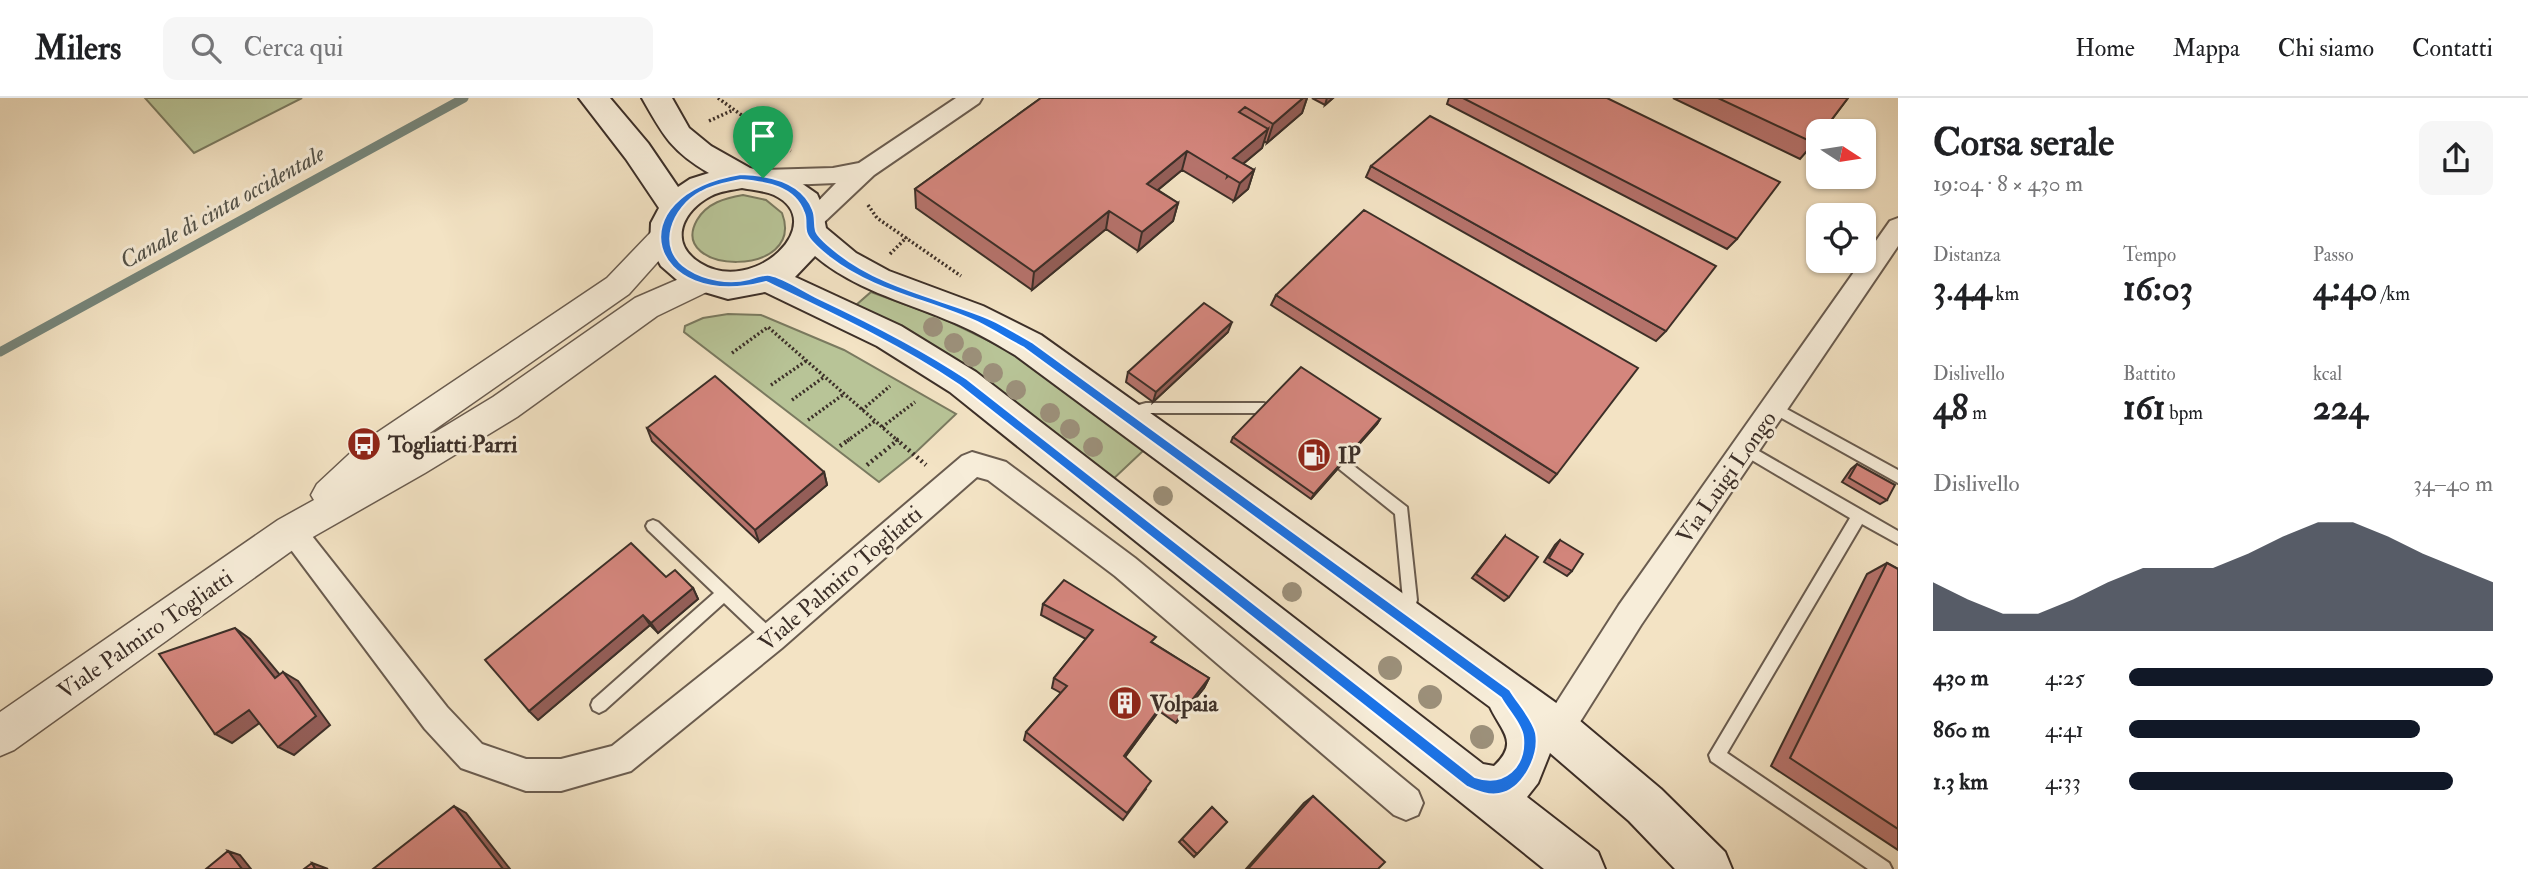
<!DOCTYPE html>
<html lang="it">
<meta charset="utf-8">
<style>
:root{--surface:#fff;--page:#f6f6f6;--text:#202124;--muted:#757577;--line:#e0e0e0;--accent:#111827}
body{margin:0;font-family:"IM FELL Double Pica",serif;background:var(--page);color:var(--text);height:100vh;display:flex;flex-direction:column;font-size:26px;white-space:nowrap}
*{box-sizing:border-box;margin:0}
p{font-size:23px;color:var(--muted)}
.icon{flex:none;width:38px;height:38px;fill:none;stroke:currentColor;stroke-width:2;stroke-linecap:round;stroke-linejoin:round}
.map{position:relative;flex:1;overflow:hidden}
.panel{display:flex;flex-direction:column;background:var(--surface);width:630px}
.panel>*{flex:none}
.needle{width:46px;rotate:102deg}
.fabs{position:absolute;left:1806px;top:21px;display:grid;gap:14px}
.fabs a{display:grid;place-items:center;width:70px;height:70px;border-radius:14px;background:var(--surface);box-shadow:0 2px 5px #0004;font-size:35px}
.pin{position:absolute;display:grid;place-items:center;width:60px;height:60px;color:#fff;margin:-72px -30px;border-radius:50% 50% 50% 0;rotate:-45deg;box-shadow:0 0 7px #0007}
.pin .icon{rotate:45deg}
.round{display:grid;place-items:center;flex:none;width:74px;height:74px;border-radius:14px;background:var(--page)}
.headline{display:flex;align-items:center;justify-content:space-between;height:119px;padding:0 35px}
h1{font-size:38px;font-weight:700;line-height:52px}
.metrics{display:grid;grid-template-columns:repeat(3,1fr);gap:10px;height:119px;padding:7px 35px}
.metrics div{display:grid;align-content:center}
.metrics b{font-size:35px;font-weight:700}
.metrics small{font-size:19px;font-weight:400}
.metrics p{font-size:19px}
.chart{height:196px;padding:14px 35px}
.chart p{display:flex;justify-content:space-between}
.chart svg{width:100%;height:126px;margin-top:7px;fill:var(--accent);opacity:.7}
ul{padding:0 35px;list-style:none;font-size:23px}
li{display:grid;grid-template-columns:112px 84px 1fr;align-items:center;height:52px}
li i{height:18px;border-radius:9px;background:var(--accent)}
header{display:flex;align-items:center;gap:42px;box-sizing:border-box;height:98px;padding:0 35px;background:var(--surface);border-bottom:2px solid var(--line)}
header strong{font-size:33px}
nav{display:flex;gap:38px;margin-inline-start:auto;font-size:24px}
.search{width:490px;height:63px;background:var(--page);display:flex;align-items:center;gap:18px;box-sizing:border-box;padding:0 24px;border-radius:14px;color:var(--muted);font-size:26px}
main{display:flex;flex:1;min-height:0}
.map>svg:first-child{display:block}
.green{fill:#b8c497;stroke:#7a7a60;stroke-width:2}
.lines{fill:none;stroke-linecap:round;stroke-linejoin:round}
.stream{stroke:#76857a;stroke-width:9}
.service-casing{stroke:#6a5c4f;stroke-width:4}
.minor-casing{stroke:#6a5c4f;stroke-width:4}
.tertiary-casing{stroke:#6a5c4f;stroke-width:3}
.secondary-casing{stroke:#3c2f28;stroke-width:4}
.path-far1{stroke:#3c2f28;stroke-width:3.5;stroke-dasharray:2 2.5;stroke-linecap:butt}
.path{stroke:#3c2f28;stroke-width:4.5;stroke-dasharray:2 3.5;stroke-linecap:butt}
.service{fill:#f7edd9;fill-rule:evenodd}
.minor{fill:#f7edd9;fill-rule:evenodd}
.tertiary{fill:#f7edd9;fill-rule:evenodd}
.secondary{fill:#f7edd9;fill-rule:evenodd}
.tree{fill:#9c907a}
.wall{fill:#b6736c;stroke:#3c2f28;stroke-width:2}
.shaded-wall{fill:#945e58;stroke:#3c2f28;stroke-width:2}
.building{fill:#d4867d;stroke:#3c2f28;stroke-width:2}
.route{fill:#1a73e8;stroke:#fff;stroke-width:2;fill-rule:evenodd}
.labels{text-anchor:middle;stroke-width:6;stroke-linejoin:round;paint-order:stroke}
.poi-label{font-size:23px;font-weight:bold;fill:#3c2f28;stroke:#f7edd9;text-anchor:start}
.street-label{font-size:23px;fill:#3c2f28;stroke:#f7edd9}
.water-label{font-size:24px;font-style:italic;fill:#54534a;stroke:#f7edd9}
</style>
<header>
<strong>Milers</strong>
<div class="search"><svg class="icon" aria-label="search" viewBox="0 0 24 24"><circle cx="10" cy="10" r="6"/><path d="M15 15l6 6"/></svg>Cerca qui</div>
<nav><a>Home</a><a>Mappa</a><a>Chi siamo</a><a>Contatti</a></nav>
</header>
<main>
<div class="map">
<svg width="1898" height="771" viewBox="0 0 1898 771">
<rect width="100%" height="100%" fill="#f3e3c4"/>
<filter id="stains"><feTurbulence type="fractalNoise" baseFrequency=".00286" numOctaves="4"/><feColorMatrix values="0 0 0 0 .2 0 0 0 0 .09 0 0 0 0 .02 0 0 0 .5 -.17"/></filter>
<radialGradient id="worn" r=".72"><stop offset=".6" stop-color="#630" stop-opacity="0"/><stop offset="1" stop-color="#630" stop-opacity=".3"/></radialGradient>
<path class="green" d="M145 0H302L194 55Z
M743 97 766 102 782 115C807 181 666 177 697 122 707 105 725 100 743 97Z
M871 194 942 220 1020 258 1145 351 1109 385 855 208Z
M728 216 761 217 844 252 956 316 914 356 879 384 684 234 685 228 703 220Z"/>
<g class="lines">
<path class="stream" d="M0 254 464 0"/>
<g class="service-casing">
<path id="service" d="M1774 304 1898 372V385L1769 313 1767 309 1769 305Z
M1146 305H1264L1282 314 1284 318 1282 322 1277 324 1262 315H1146L1125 322 1120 320 1118 316 1120 312Z
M1745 345 1898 433V446L1862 426 1727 655 1889 765 1892 771H1868L1711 663 1709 657 1850 420 1740 355 1738 351 1740 347Z
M1328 348 1407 409 1417 502 1411 523 1406 525 1401 523 1398 518 1403 502 1395 416 1323 358 1321 354 1323 350Z
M653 422 658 424 776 535 779 540 776 545 771 547 766 545 724 505 605 612 599 615 593 612 591 607 593 602 714 495 648 432 646 428 648 424Z"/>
</g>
<g class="minor-casing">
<path id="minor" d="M956 0H982L979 5 874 77 820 128 812 131 804 128 800 122 836 85 763 88 755 86 751 80 755 74 763 72 833 70 859 65Z
M1898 120V148L1641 527 1568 643 1557 648 1546 643 1541 632 1546 621 1619 507 1890 123Z
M972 354 1006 364 1135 460 1418 693 1423 705 1418 717 1406 722 1394 717 1115 478 988 382 977 379 782 550 631 673 561 693H526L461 670 425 631 277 433 281 424 291 420 301 424 447 609 482 646 526 661H561L612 648 760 530 962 358Z"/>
</g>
<g class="tertiary-casing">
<path id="tertiary" d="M664 129 675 132 679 140 629 196 404 353 493 299 635 200 702 171 713 175 717 183 713 191 657 218 517 319 425 375 304 444 14 652 0 658V614L278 422 314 402 311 397 317 386 360 346 607 180 653 132Z"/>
</g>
<g class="secondary-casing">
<path id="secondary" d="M579 0H610L648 45 678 89 690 81 709 75C671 53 663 37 642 0H672L689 30 711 48 750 70 794 80 817 96 821 105 826 130 856 155 889 173 983 208 1041 237 1573 617 1661 691 1725 754 1732 771H1675L1629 723 1550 655 1538 685 1527 699 1598 754 1605 771H1544L950 294 877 248 765 194 728 201 684 188 661 168 650 148 651 125 659 110 626 61ZM742 90C752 92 765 93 774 97 831 124 754 199 700 165 668 145 682 113 711 98 720 93 732 92 742 90ZM815 158C854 191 900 202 947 222 971 231 993 244 1015 257L1490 609C1501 633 1520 644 1494 668L1483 666 976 274 901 228 795 179Z"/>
</g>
<path class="path-far1" d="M718 0 791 53
M709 23 733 12
M868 107 877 120 961 178
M890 156 907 139
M732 255 768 229 898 343
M771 287 806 263
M792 302 824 279
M862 312 890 288
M808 322 844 296
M882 329 915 304
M847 343 875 323"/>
<path class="path" d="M896 341 926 367
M840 348 850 341
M867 367 898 342"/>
<use href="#service" class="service"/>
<use href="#minor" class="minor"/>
<use href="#tertiary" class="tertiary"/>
<use href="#secondary" class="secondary"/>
</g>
<g class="tree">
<circle cx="933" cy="229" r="10"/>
<circle cx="954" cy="245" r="10"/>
<circle cx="972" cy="259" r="10"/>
<circle cx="993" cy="275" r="10"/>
<circle cx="1016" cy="292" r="10"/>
<circle cx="1050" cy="315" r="10"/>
<circle cx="1070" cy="331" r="10"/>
<circle cx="1093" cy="349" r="10"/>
<circle cx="1163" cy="398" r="10"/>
<circle cx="1292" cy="494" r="10"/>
<circle cx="1390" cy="570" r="12"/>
<circle cx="1430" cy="599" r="12"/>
<circle cx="1482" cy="639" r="12"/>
</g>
<path class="wall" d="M1041 0H1307L1302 15 1267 45 1264 43 1262 50 1243 66 1254 72 1248 91 1234 103 1182 72 1158 92 1178 105 1173 123 1138 153 1106 131 1032 192 916 110 915 91Z
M1312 0H1333L1325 7Z
M1449 0H1607L1737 141 1727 151 1447 6Z
M1673 0H1848L1814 45 1800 61Z
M1371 68 1666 233 1656 243 1366 79Z
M1276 197 1557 376 1549 385 1271 207Z
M1228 234 1153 304 1126 284 1128 274Z
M1380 321 1377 326 1311 401 1231 344 1233 339Z
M647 330 824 374 827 387 759 444 652 343Z
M1857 366 1887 402 1880 406 1842 384 1851 371Z
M1505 438 1509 499 1504 503 1472 480Z
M1560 442 1572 473 1567 478 1544 464 1555 447Z
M1887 465 1898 471V752L1771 668 1867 476Z
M666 479 693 490 698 501 658 535 650 527 538 622Z
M1043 506 1153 545 1209 580 1204 590 1176 625 1159 613 1125 659 1146 691 1123 722 1024 642 1026 634 1061 595 1052 590 1054 580 1086 541 1041 517Z
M1313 698 1378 771H1246L1304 705Z
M1212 709 1227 724 1194 759 1179 744Z"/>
<path class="shaded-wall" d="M1303 0H1307L1302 15 1267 45 1273 26Z
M1327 0H1333L1325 7Z
M1268 31 1262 50 1227 79 1233 60Z
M1187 53 1182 72 1143 104 1147 86Z
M1254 72 1248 91 1234 103 1240 85Z
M1178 105 1173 123 1138 153 1142 134Z
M1109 113 1106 131 1032 192 1034 174Z
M1232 224 1228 234 1153 304 1156 294Z
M1380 321 1377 326 1311 401 1314 396Z
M824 374 827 387 759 444 755 432Z
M693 490 698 501 658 535 651 525Z
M643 517 650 527 538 622 529 613Z
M235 530 250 541 290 589 275 580Z
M283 574 298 583 330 627 294 657 278 649Z
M1209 580 1204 590 1176 625 1181 616Z
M1164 604 1159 613 1120 666 1124 658Z
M249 612 265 621 232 645 215 636Z
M454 708 466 715 510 771H503Z
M228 753 240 757 251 771H242Z
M312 765 328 771H315Z"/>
<path class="building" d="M1041 0H1303L1273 26 1245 9 1239 14 1268 31 1233 60 1254 72 1240 85 1187 53 1147 86 1178 105 1142 134 1109 113 1034 174 915 91Z
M1463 0H1607L1780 84 1737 141Z
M1718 0H1848L1823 33H1818V39L1814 45Z
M1430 18 1716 168 1666 233 1371 68Z
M1364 112 1638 270 1557 376 1276 197Z
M1204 205 1232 224 1156 294 1128 274Z
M1301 269 1380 321 1314 396 1233 339Z
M715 278 824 374 755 432 647 330Z
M1857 366 1895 387 1887 402 1849 380Z
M1505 438 1538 459 1509 499 1476 476Z
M1560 442 1583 456 1572 473 1549 460Z
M631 445 666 479 675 472 693 490 651 525 643 517 529 613 485 562Z
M1887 465 1898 471V731L1790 660Z
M1064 482 1156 539 1151 544 1209 580 1181 616 1164 604 1124 658 1151 683 1127 715 1026 634 1067 588 1054 580 1093 532 1043 506Z
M235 530 275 580 283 574 316 618 278 649 249 612 215 636 159 556Z
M1313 698 1385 764 1378 771H1248Z
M454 708 503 771H373Z
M1212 709 1227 724 1197 756 1182 741Z
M228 753 242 771H206Z
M312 765 315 771H304Z"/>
<path class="route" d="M741 76C768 77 802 83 813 112 816 119 814 126 816 133 818 139 829 148 834 152 876 187 930 198 980 217 998 223 1015 235 1032 244L1510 592C1517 604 1533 621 1536 635 1540 658 1523 692 1499 696 1487 698 1477 693 1467 689L959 287C898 246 833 216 766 184 649 215 613 97 741 76ZM741 82C765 84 795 88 804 115 807 121 804 130 807 136 810 144 823 154 829 159 874 194 927 201 977 224 993 232 1009 242 1024 250L1501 600C1507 611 1522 627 1523 639 1526 669 1504 689 1475 679L967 281C919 249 869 224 818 200 803 193 785 180 770 177 763 176 755 179 749 181 729 186 705 182 688 171 655 150 673 109 701 94 713 87 727 85 741 82Z"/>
<defs>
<g id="bus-disc" transform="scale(1.75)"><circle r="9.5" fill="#8f2418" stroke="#f7edd9"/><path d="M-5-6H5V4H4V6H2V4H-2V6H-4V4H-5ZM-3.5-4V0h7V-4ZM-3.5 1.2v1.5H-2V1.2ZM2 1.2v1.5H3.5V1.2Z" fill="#fff"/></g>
<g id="fuel-disc" transform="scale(1.75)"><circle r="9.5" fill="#8f2418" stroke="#f7edd9"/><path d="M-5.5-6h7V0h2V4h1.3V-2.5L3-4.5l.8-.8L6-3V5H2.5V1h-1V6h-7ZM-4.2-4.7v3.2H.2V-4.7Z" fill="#fff"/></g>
<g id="building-disc" transform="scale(1.75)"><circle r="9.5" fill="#8f2418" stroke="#f7edd9"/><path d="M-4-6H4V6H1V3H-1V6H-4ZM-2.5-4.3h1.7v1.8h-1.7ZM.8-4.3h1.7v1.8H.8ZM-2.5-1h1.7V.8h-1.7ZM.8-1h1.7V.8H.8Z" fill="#fff"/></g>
</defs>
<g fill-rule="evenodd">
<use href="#bus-disc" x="364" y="346"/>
<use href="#fuel-disc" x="1314" y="357"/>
<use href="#building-disc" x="1125" y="605"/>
</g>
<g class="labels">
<g class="poi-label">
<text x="388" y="354">Togliatti Parri</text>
<text x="1338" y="365">IP</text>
<text x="1150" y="613">Volpaia</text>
</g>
<g class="street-label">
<text transform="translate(1726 379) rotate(-55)" y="8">Via Luigi Longo</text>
<text transform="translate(840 480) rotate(-41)" y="8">Viale Palmiro Togliatti</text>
<text transform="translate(145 536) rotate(-35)" y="8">Viale Palmiro Togliatti</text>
</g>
<g class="water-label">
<text transform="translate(222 109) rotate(-29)" y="8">Canale di cinta occidentale</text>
</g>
</g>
<rect width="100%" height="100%" filter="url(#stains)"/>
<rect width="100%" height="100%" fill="url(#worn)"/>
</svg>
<div class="fabs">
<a><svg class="needle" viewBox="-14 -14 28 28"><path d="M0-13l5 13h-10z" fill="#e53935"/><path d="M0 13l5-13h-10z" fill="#757577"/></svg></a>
<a><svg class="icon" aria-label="locate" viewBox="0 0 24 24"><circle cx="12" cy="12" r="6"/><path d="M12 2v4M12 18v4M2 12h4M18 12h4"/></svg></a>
</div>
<div class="pin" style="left:763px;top:80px;background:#1e9e55"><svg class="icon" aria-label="arrive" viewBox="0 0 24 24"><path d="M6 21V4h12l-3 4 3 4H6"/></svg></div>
</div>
<section class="panel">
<div class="headline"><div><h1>Corsa serale</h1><p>19:04 · 8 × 430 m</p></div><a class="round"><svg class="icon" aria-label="share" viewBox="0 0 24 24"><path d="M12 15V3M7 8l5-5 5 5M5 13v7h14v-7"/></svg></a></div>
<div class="metrics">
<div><p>Distanza</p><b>3.44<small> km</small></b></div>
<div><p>Tempo</p><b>16:03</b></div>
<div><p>Passo</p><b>4:40<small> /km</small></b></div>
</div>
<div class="metrics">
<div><p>Dislivello</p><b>48<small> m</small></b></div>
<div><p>Battito</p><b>161<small> bpm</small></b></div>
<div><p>kcal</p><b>224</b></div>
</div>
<div class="chart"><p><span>Dislivello</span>34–40 m</p>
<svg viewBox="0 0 160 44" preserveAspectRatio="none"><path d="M0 44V27L10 33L20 38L30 38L40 33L50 27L60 22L70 22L80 22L90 17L100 11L110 6L120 6L130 11L140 17L150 22L160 27V44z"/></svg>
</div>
<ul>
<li><b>430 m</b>4:25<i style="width:100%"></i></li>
<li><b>860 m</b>4:41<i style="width:80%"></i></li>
<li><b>1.3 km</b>4:33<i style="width:89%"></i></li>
</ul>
</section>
</main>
